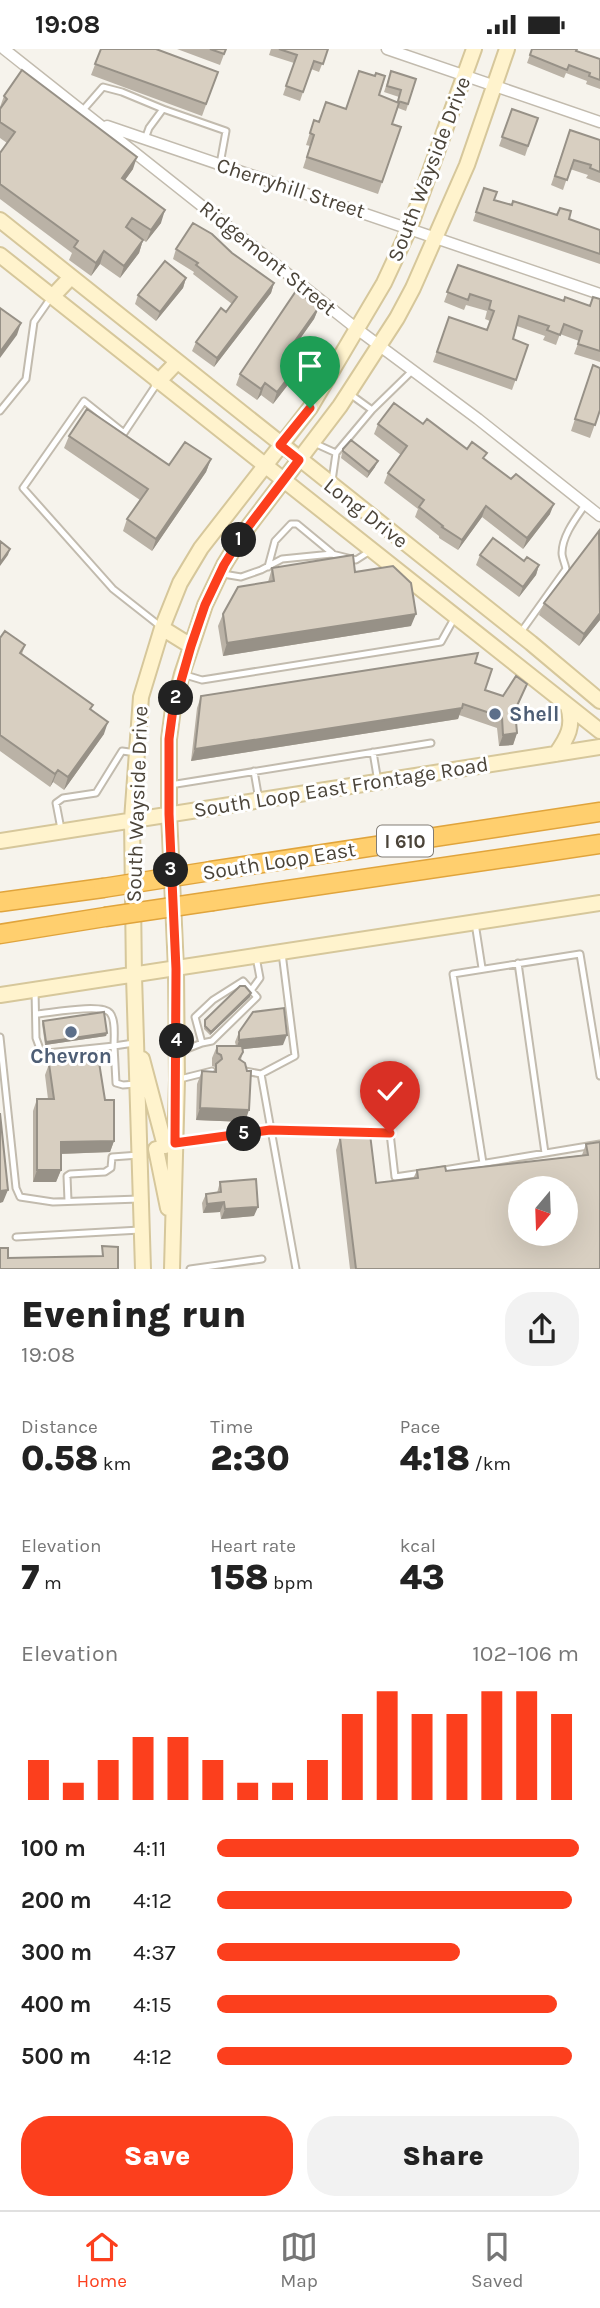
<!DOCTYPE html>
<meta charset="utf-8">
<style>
:root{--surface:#fff;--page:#f2f2f2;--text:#222;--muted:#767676;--line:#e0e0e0;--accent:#fc3f1d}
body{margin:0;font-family:Karla,sans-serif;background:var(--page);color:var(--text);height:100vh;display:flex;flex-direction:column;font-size:26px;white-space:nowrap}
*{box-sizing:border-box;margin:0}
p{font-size:23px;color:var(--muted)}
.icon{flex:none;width:38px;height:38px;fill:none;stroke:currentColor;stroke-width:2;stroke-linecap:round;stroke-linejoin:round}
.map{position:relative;height:1220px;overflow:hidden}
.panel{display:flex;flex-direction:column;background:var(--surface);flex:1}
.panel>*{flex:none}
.needle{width:46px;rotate:199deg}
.tools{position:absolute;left:508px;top:1127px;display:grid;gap:14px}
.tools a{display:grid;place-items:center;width:70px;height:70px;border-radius:50%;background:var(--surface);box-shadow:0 7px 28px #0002;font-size:35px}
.pin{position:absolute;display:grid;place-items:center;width:60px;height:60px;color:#fff;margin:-72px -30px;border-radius:50% 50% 50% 0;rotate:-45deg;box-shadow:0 0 7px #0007}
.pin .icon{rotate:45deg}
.km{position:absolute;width:35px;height:35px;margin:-18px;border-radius:50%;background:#222;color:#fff;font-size:19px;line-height:35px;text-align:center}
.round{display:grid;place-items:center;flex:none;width:74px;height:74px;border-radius:28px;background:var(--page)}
.summary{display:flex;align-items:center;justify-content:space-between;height:119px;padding:0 21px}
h1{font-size:38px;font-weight:800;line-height:52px}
.metrics{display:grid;grid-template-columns:repeat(3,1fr);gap:10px;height:119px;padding:7px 21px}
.metrics div{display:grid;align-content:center}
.metrics b{font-size:35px;font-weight:800}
.metrics small{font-size:19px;font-weight:400}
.metrics p{font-size:19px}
.chart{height:196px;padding:14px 21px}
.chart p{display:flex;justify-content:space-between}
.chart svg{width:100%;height:126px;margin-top:7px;stroke:var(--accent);stroke-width:6}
.cta{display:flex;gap:14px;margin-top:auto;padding:14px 21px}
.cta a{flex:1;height:80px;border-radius:28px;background:var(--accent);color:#fff;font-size:28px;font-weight:800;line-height:80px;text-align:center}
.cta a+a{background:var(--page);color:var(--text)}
ul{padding:0 21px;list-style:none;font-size:23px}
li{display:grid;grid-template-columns:112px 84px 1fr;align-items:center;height:52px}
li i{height:18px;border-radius:9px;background:var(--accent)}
.status{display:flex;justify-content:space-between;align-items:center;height:49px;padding:0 35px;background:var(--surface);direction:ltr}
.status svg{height:19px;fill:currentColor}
.menu{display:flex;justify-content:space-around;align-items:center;height:98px;border-top:2px solid var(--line);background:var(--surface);font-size:19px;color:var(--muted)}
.menu a{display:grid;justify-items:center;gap:4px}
.menu .selected{color:var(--accent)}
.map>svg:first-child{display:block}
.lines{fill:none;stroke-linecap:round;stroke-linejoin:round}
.service-casing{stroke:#c2bbae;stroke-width:9}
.minor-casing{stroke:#c2bbae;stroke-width:13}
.secondary-casing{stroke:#d6c79b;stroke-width:18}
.motorway-casing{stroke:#e0a43c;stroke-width:21}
.service{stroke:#fff;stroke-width:5}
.minor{stroke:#fff;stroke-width:10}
.secondary{stroke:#fff3cd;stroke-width:14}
.motorway{stroke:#ffcf6e;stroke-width:18}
.motorway-bridge-casing{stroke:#e0a43c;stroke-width:21;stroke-linecap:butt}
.motorway-bridge{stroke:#ffcf6e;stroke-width:18}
.wall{fill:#bab2a6}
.shaded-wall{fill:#979187}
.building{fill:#d8cfc1;stroke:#979187;stroke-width:2;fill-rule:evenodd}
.route-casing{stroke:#fff;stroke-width:14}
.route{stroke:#fc3f1d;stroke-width:9}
.service-dot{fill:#5c6f8a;stroke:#fff;stroke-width:2.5}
.labels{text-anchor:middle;stroke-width:6;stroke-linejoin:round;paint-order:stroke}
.shield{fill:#fff;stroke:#817c74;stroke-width:2}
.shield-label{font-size:19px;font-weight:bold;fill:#4b4439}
.street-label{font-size:21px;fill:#4b4439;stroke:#fff}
.service-label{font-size:21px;font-weight:bold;fill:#4e5e75;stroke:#fff;text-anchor:start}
</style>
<div class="status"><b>19:08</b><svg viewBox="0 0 49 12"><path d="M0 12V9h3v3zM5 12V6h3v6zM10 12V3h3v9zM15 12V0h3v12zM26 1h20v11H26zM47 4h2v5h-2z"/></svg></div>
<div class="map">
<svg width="600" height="1220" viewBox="0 0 600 1220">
<rect width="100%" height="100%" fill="#f6f3ec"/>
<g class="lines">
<g class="service-casing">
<path id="service" d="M83 61 103 38 122 43 163 60
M145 90 149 79 163 60 226 82 220 115
M158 333 124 384 84 352 23 439 113 540 160 577
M350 345 372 361 413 321
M0 362 26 330 34 273 50 250
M314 394 336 404 372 361
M332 432 336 404
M268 518 275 492 291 475H297L332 504
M223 525 241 528 261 521 282 510 332 505 356 511 370 502
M521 583 566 520C565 514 562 509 562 504 562 487 576 469 585 456
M182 625 202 631 441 593 455 568
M373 703 378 733
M254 722 259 751
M170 736 431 694
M61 780 56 754 63 749 96 744 122 702 137 704
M475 874 482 919
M518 914 545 1104
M252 940 260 929 256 908
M35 941 36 989 40 1000 47 1004 114 997 116 1034 123 1036 136 1035
M37 965C50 964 102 954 110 964 116 971 114 988 114 997L134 994
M0 988 16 1139 20 1148 53 1153 139 1150
M179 1003 202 994 195 968 213 951 243 932 257 948 212 992 202 994
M245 1022 261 1025 295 1007 282 904
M261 1025 296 1220
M180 1030 212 1022
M178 1094 270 1081 390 1084 395 1128 422 1124
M483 1114 453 925 580 905 600 1027
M438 1122 600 1095
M68 1152 67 1127 70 1125 105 1123 111 1119 112 1108 139 1106
M16 1188 140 1181
M190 1220 262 1210"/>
</g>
<g class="minor-casing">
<path id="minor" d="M4 0 357 280 478 370 600 467
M387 0 600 73
M107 77 600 245"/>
</g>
<g class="secondary-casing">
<path id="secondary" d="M0 171 531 594 600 652
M0 206 600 682
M52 248 71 228
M158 333 177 313
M162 579 191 597
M556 705C568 688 574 677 568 657
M0 792 600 698
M0 946 600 854
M142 1010 165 1097
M156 1100 168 1159
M143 1220 134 927 132 771 141 648 162 579 180 534 201 499 310 359 384 234 410 178 474 0
M172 1220 177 1031 176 920 169 765V690L173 660 182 625 205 556 224 516 245 482 340 357 397 269 413 239 467 116 507 0"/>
</g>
<g class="motorway-casing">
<path id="motorway" d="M211 822 600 763
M213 852 600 795
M0 853 103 839
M0 885 105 868"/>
</g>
<use href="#service" class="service"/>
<use href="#minor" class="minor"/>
<use href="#secondary" class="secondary"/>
<use href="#motorway" class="motorway"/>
<g class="motorway-bridge-casing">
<path id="motorway-bridge" d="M103 839 211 822
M105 868 213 852"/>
</g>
<use href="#motorway-bridge" class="motorway-bridge"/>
</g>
<path class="wall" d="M101 0 218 23 202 67 91 26Z
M177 0H226L220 16Z
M271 0H328L319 23 311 20 300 52 283 46 294 14 269 6Z
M532 0 576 2 600 10V40L586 35 587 32 566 24 564 29 527 14Z
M391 22 416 30 406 62 398 59 392 75 401 78 378 145 303 119 310 97 306 96 314 71 319 73 346 60 379 46 397 53 399 48 384 43Z
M4 47 133 120 125 131 161 174 146 193 143 191 139 204 120 229 100 215 91 227 69 211 72 204 0 150V104L7 94 0 89V58Z
M512 60 538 69 525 107 499 97Z
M570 81 600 91V134L586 129 588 126 570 120 563 141 551 136Z
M484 139 494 151 512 156 569 170 600 181V215L473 172Z
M176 200 232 204 274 234 271 244 214 318 192 302 196 293 226 263 232 255 193 225 194 223 173 210Z
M458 216 564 252 590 257 600 250V313L574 305 579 292 560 285 556 296 543 291 545 287 517 277 513 290 528 296 512 341 433 313 449 268 487 281 490 272 485 270 487 262 466 256 464 261 444 253Z
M186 229 183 239 156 272 135 255 138 246Z
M319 258 314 270 287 308 298 316 294 328 273 355 261 346 257 351 236 336 240 325Z
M593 316 600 361 590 389 571 382Z
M378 375H423L485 410 550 465 523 500 482 468 458 501 439 489V487L415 468 418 460 384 434 388 424 401 406 374 385Z
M69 387 169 416 211 410 206 423 152 502 123 482 127 470 140 451 64 399Z
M343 400 375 418 367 429 341 409Z
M600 482V571L579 597 539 566 544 554Z
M480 506 524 512 539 516 536 526 519 548 476 516Z
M272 519 355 523 411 577 223 607 218 577 223 565 268 533Z
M0 589 25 596 22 605 93 656 91 660 104 685 64 741 53 733 50 738 0 702Z
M475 614 485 641 503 647 527 635 515 663 517 684 513 696 499 697 497 679 459 666 458 670 191 712 197 659 201 647Z
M251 944 250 948 210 986 204 980 205 971Z
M43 972 107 984 106 987 45 996 42 975Z
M239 983 283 996 243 1000 241 1011 245 1073 196 1071 197 1035 202 1022 213 1023 215 1018 212 1017V1009L217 997H236L235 993Z
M49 1015 105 1051 114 1092 110 1103 61 1105V1121L56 1133H33V1062L37 1050H48L45 1026Z
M340 1089 376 1134 413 1130 417 1121 446 1122 582 1106 586 1095 600 1220H350L336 1101Z
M220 1133 254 1167 221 1170 220 1163 203 1164 202 1154 206 1145 217 1144Z"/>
<path class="shaded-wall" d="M137 108 133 120 117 142 122 129Z
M165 161 161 174 146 193 151 181Z
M143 191 139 204 120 229 124 217Z
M104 202 100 215 91 227 96 214Z
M186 229 183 239 156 272 160 263Z
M274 234 271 244 214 318 217 309Z
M319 258 314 270 280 318 285 306Z
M21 274 17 286 0 309V303Z
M298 316 294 328 273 355 277 343Z
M265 334 261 346 257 351 261 340Z
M211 410 206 423 152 502 156 490Z
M378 412 375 418 367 429 369 423Z
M554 455 550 465 523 500 527 489Z
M486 457 482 468 458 501 462 491Z
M10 500 8 506 0 517V514Z
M539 516 536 526 519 548 523 538Z
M600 564V571L579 597 584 585Z
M416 565 411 577 223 607 227 594Z
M462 659 458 670 191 712 195 700Z
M108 673 104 685 64 741 68 728Z
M517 684 513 696 499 697 503 686Z
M58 721 53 733 50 738 55 725Z
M251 944 250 948 210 986 211 983Z
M107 984 106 987 45 996 46 993Z
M287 986 283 996 236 1001 239 991Z
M200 1059 249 1061 245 1073 196 1071Z
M114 1092 110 1103 57 1105 61 1093Z
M37 1121H61L56 1133H33Z
M8 1141 3 1153 0 1154V1142Z
M224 1153 220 1163 203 1164 207 1155Z
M258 1158 254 1167 221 1170 225 1160Z"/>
<path class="building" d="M101 0H156L218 23 206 55 95 15Z
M210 0H226L224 5Z
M279 0H328L323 15 314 12 303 43 286 37 297 6Z
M532 0H577L576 2 600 10V31L589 27 590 24 569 16 567 21 530 6Z
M22 21 137 108 122 129 165 161 151 181 132 169 126 178 143 191 124 217 104 202 96 214 74 198 78 192 0 135V104L15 83 0 73V60L7 50 4 47Z
M359 22 375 27 376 24 385 27 379 46 399 54 392 75 401 78 382 133 307 108 314 86 310 84 314 71 319 73 326 53 346 60Z
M391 22 416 30 408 55 398 52 401 41 387 37Z
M512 60 538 69 528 97 502 88Z
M570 81 600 91V123L590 119 591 116 574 111 567 131 555 127Z
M484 139 497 143 494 151 512 156 513 152 557 166 560 159 571 162 569 170 600 181V205L476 163Z
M193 174 212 185 232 204 274 234 217 309 196 293 221 259 226 263 237 248 196 216 198 214 176 200Z
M165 212 186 229 160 263 138 246Z
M458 216 564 252 565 248 590 257 593 248 600 250V302L578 295 582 282 564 275 560 286 547 281 549 277 519 267 513 290 528 296 516 331 437 303 449 268 487 281 494 262 489 260 491 252 470 245 468 251 447 243Z
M296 242 319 258 285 306 298 316 277 343 265 334 261 340 240 325Z
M0 259 21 274 0 303Z
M593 316 600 319V361L595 376 575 370Z
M394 354 423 375 427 370 467 400 472 393 487 404 483 409 511 430 516 425 554 455 527 489 486 457 462 491 442 478 443 477 419 458 424 451 388 424 407 397 378 375Z
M87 360 169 416 185 393 211 410 156 490 127 470 148 440 69 387Z
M351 391 378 412 369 423 343 402V400Z
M599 482 600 564 584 585 544 554Z
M493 489 524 512 527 508 539 516 523 538 480 506Z
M0 492 10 500 0 514Z
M353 506 355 523 393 517 411 534 416 565 227 594 223 565 238 538 274 532 272 519Z
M5 582 25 596 20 604 93 656 90 660 108 673 68 728 58 721 55 725 0 686V589Z
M478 604 475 614 492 620 485 641 503 647 516 627 527 635 515 661 517 684 503 686 502 668 463 655 462 659 195 700 201 647Z
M240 937H245L251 944 211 983 205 977V971Z
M284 959 287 986 239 991V983L253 963Z
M104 963 107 984 46 993 43 972Z
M217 997H242L243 1003 239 1010 245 1014 247 1022H251L249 1061 200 1059 202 1022 216 1023V1015L222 1010 221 1006 217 1004Z
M98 1007 105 1051H114V1092L61 1093V1121H37V1050H54L49 1015Z
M0 1064 8 1141 0 1142Z
M370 1085 376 1134 418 1129 417 1121 445 1117 446 1122 588 1106 586 1095 600 1093V1220H356L340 1089ZM520 1139H565V1185H520Z
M256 1130 258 1158 225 1160 224 1153 207 1155 206 1145 221 1143 220 1133Z
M102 1197 118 1198V1220H0V1199H8V1209L103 1207Z"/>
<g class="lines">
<g class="route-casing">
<path id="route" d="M310 359 280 396 299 411 245 482 224 516 205 556 191 597 173 660 169 690V765L176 920 175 1094 270 1081 390 1084"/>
</g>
<use href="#route" class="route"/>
</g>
<g class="service-dot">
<circle cx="495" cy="665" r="7"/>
<circle cx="71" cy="983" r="7"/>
</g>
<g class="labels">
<rect class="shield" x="377" y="776.5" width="56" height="31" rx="5"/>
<g class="shield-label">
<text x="405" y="799">I 610</text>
</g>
<g class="street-label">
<text transform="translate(429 120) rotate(-69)" y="7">South Wayside Drive</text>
<text transform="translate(291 139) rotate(18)" y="7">Cherryhill Street</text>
<text transform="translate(268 209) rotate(39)" y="7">Ridgemont Street</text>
<text transform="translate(366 464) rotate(38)" y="7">Long Drive</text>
<text transform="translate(341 738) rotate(-9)" y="7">South Loop East Frontage Road</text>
<text transform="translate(137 755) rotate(-88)" y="7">South Wayside Drive</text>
<text transform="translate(279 812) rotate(-9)" y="7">South Loop East</text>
</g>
<g class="service-label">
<text x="509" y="672">Shell</text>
<text x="71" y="1014" text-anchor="middle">Chevron</text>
</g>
</g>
</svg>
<div class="tools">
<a><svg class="needle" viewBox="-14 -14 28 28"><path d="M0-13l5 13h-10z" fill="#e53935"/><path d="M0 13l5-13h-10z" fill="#767676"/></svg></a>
</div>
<div class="pin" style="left:310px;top:359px;background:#1e9e55"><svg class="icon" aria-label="arrive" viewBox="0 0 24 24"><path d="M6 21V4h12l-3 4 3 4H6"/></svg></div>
<div class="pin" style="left:390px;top:1084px;background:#d93025"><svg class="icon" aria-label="check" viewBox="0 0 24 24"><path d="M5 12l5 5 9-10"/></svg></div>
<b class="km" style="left:239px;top:491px">1</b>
<b class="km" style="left:176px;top:649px">2</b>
<b class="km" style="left:171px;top:821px">3</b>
<b class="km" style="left:177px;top:992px">4</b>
<b class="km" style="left:244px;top:1085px">5</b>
</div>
<section class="panel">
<div class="summary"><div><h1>Evening run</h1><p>19:08</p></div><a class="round"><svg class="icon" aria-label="share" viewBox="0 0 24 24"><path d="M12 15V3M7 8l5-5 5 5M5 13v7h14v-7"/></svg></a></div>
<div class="metrics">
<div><p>Distance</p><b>0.58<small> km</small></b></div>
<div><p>Time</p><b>2:30</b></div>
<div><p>Pace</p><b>4:18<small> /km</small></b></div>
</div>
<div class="metrics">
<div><p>Elevation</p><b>7<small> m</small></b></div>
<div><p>Heart rate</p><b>158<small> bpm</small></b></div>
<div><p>kcal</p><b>43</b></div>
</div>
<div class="chart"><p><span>Elevation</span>102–106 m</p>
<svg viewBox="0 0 160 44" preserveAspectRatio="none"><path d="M5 44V30M15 44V38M25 44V30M35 44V22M45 44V22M55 44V30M65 44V38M75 44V38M85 44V30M95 44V14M105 44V6M115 44V14M125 44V14M135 44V6M145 44V6M155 44V14"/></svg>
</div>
<ul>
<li><b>100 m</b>4:11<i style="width:100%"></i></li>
<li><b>200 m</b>4:12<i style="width:98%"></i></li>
<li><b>300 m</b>4:37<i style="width:67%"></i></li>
<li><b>400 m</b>4:15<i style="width:94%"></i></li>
<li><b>500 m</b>4:12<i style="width:98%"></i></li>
</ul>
<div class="cta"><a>Save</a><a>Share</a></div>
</section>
<nav class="menu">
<a class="selected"><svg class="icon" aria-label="home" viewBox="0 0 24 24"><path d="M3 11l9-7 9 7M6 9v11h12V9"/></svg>Home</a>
<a><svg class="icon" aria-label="map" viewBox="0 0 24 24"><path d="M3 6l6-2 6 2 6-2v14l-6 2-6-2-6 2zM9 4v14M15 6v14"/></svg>Map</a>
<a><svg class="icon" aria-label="saved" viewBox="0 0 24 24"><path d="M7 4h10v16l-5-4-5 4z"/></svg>Saved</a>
</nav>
